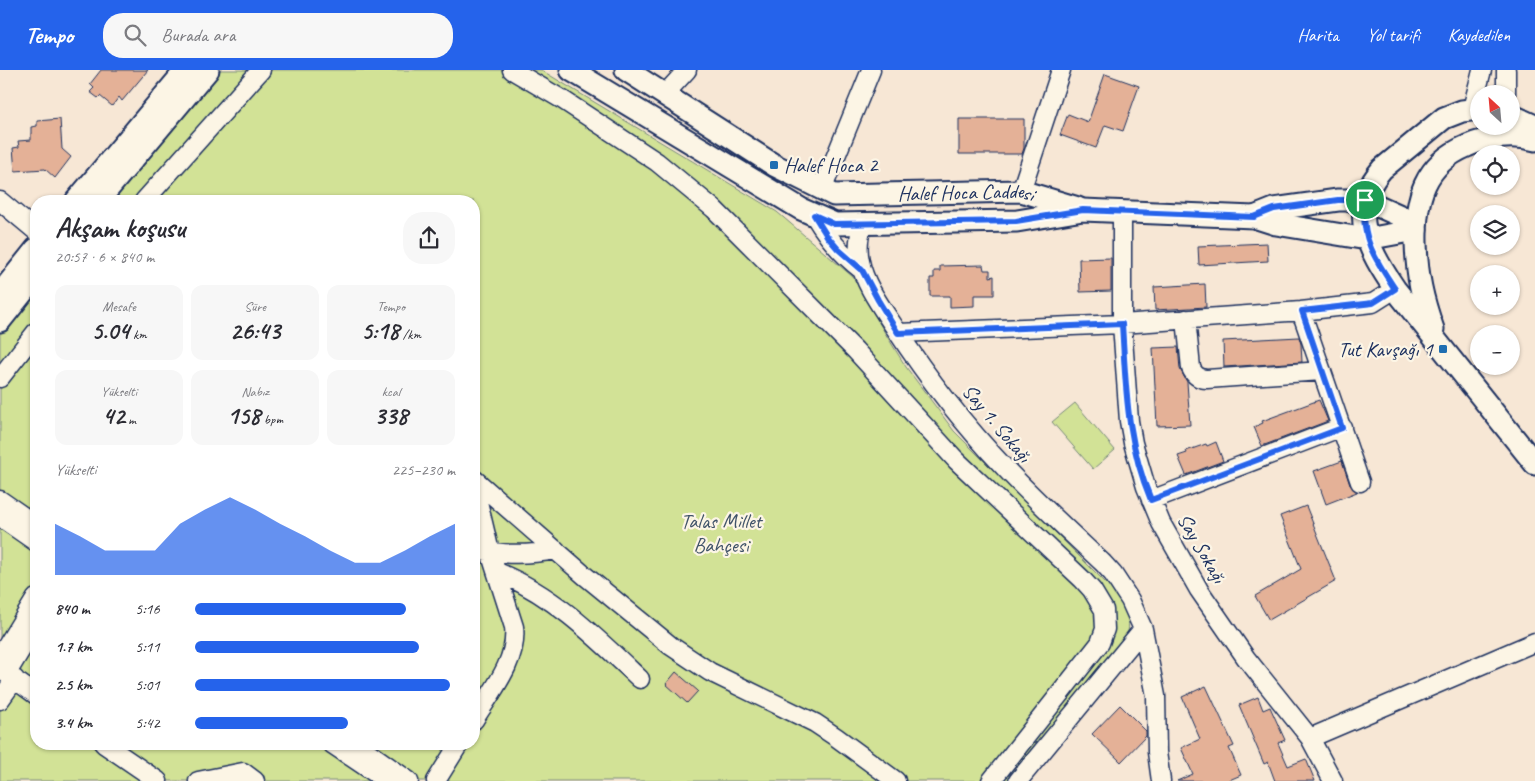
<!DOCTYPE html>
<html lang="tr">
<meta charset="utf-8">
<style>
:root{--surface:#fff;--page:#f7f7f7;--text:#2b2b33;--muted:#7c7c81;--accent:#2563eb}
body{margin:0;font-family:Caveat,sans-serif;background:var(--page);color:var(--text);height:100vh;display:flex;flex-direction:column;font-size:19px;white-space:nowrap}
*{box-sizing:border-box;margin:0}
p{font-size:16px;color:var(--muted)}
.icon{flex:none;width:28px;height:28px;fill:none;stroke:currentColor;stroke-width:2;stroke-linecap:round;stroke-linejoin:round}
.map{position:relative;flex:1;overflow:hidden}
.details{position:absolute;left:30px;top:125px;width:450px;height:555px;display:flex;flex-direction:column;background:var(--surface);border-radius:20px;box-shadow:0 1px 4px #0004}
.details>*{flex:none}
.needle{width:32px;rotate:334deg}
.fabs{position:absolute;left:1470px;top:15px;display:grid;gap:10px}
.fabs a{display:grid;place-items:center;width:50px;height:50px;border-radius:50%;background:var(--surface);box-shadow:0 1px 4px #0004;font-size:25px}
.pin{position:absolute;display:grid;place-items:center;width:42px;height:42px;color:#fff;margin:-21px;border:2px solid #fff;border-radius:50%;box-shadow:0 1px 5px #0007}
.round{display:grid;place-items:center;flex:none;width:52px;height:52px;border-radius:20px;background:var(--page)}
.head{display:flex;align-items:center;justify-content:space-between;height:85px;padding:0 25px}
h1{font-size:28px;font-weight:700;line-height:38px}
.metrics{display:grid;grid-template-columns:repeat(3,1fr);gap:8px;height:85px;padding:5px 25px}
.metrics div{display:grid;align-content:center;border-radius:12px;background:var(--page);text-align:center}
.metrics b{font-size:25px;font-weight:700}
.metrics small{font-size:14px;font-weight:400}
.metrics p{font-size:14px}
.chart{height:140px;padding:10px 25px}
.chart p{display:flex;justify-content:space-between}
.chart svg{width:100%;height:90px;margin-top:5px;fill:var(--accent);opacity:.7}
ul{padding:0 25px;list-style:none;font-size:16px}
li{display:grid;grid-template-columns:80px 60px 1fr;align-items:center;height:38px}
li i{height:12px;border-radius:6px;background:var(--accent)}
header{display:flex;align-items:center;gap:30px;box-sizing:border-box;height:70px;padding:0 25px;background:var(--accent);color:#fff}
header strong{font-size:24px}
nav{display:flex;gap:28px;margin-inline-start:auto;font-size:18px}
.search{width:350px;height:45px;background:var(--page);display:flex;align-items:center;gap:12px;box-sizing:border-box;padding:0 18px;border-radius:20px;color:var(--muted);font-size:19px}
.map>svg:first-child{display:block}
.green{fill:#d2e296;stroke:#76887a}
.building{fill:#e4b197;stroke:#1b2f5e}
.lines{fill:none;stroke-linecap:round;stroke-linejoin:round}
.minor-casing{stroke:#1b2f5e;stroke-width:21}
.major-casing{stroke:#1b2f5e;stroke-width:25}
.path{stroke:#1b2f5e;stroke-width:2.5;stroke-dasharray:1 4;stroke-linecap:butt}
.minor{stroke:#fcf5e5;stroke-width:18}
.major{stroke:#fcf5e5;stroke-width:21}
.route-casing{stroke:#fff;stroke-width:10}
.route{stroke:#2563eb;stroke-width:6}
.poi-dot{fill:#1f6fb2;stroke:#fcf5e5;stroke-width:2}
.labels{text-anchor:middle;stroke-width:4.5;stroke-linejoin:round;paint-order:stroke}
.poi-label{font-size:21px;fill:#1b2f5e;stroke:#fcf5e5;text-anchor:start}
.street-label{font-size:21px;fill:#1b2f5e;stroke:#fcf5e5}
.park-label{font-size:21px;fill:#405369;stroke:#fcf5e5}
</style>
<header>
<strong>Tempo</strong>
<div class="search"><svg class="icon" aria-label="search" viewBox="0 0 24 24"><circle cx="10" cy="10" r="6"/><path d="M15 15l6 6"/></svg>Burada ara</div>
<nav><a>Harita</a><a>Yol tarifi</a><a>Kaydedilen</a></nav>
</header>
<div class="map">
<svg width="1535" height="711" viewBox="0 0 1535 711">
<rect width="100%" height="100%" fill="#f7e7d5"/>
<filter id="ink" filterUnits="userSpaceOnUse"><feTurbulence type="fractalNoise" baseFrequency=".02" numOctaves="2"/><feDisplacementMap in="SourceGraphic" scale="10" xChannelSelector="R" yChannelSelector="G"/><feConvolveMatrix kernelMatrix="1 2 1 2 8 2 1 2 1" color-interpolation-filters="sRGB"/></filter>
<g filter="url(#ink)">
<path class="green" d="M198 0H541L777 142 853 207 885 263 906 297 954 361 1111 518C1122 531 1134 550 1126 568 1123 575 1116 582 1112 588L1007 711H0V237L36 192V674H474V131H87Z
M1075 333 1115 380 1093 399 1052 352Z"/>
<path class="building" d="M101 0H148L122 31 119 27 112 36 100 26 98 28 90 22 94 18 90 14Z
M1105 4 1139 16 1123 61 1105 55 1096 78 1060 65 1068 44 1088 52Z
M60 49 62 79 71 87 55 108 45 99 15 101 13 78 19 77 18 71 31 70V57L37 56V51Z
M959 49H1024V78L1022 84H959Z
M1267 173 1268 191 1199 195 1198 176Z
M1111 188V221L1080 222 1079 189Z
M983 195 984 200H990V207L994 206V225H974V236L950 237V226H930V208H934V201H940V196Z
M1205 214 1206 237 1155 240 1154 217Z
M1299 267 1301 274 1302 292 1224 297 1223 271Z
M1178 277 1180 299 1187 312 1190 355 1157 356 1153 278Z
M1319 330 1328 351 1262 376 1254 357 1263 353 1262 351Z
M1216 372 1223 391 1186 405 1178 386 1187 383 1186 381 1206 374 1207 376Z
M1342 391 1350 415 1357 422 1326 434 1314 401Z
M1306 436 1336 511 1269 550 1255 526 1301 499 1280 446Z
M676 602 698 621 687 633 666 614Z
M1206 616 1234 676 1229 678 1241 705 1227 711H1177L1193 704 1181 678 1200 669 1182 627Z
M1258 627 1263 640 1270 637 1285 670 1278 673 1288 696 1306 689 1315 711H1275L1268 692 1264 694 1239 635Z
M1120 635 1146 661V666L1121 692 1092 664Z"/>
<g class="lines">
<g class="minor-casing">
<path id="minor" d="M512 0 563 30 657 92 714 139 855 280 956 390 1082 509 1092 520 1104 540 1105 559 1100 573 991 711
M665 24 687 0
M1506 24V0
M1472 39 1482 0
M822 120 871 0
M1021 121 1061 0
M0 131 36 161
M144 131 261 0
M1122 142V254L1129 351 1133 373 1146 417 1161 453 1199 520 1246 588 1310 668 1333 711
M814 145C827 167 842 185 862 200
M863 153C859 165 857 178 860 191 864 214 882 238 895 258 927 307 964 355 1005 398 1036 431 1070 462 1103 493L1113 504 1130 530 1143 559 1156 626 1157 682 1161 711
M1301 241 1360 412
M1186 249 1191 298C1194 305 1199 309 1207 309L1322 301
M898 263 1122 254 1301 241 1373 233 1395 219
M0 308 36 262
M474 409 584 505 671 576 710 602 815 653 836 667 896 711
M474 415 490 482 514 557C518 591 491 622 474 650
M0 430 36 455
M1151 430 1342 357
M0 447 36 472
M474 478C501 486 529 485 556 480
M497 502C553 524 597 568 640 609
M0 587 36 528
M0 599 36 625
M7 603 36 555
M0 630 15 609
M1310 668 1535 572
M104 674 158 711
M332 674 387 711
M357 674 409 711
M198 711 243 702 255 711
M436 711 459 674
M1018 711 1143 559"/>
</g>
<g class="major-casing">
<g id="major">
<path d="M571 0 801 139 835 154 1017 151 1083 140 1254 147 1276 154 1367 169 1416 160"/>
<path id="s1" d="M626 0 774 95 834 125 1021 121 1078 138"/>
<path d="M1479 39 1462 41 1444 48 1382 99C1346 141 1369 181 1395 219L1535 394"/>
<path d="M1511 45 1535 56"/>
<path d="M76 131 186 0"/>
<path d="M98 131 208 0"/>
<path d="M1254 147 1274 139 1338 130H1365L1416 153"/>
<path d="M0 224 36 179"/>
<path d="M0 251 36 206"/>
<path d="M1433 259C1422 228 1417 205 1416 173 1415 129 1424 94 1467 76 1487 67 1514 64 1535 70"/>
</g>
</g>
<path class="path" d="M474 598 481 611"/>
<use href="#minor" class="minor"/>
<use href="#major" class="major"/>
</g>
</g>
<g class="lines" filter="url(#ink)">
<g class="route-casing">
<path id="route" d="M1338 130H1365C1360 168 1375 189 1395 219L1373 233 1302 241 1342 358 1151 430C1126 371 1126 316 1122 254L898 263 878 230 862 200 838 179 827 166 814 145 834 154 1016 151 1083 140 1254 147 1274 139Z"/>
</g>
<use href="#route" class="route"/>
</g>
<g class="poi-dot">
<rect x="769" y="90" width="10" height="10" rx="2.5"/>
<rect x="1438" y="274" width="10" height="10" rx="2.5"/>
</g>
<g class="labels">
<g class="poi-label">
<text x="784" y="102">Halef Hoca 2</text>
<text x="1433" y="286" text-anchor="end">Tut Kavşağı 1</text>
</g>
<g class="street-label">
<text dy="7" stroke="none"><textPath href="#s1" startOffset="375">Halef Hoca Caddesi</textPath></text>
<text transform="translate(997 353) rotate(50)" y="7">Say 1. Sokağı</text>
<text transform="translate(1202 478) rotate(60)" y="7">Say Sokağı</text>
</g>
<g class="park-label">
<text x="721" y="458">Talas Millet<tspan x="721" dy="24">Bahçesi</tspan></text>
</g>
</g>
</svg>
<div class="fabs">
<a><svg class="needle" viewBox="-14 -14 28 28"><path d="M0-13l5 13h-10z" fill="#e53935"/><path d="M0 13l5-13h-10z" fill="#7c7c81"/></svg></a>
<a><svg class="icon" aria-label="locate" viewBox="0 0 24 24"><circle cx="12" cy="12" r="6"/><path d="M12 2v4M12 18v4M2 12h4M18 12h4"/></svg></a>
<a><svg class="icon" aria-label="layers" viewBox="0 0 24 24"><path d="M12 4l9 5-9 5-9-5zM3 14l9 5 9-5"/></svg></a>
<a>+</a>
<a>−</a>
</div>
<div class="pin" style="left:1365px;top:130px;background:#1e9e55"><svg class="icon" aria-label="arrive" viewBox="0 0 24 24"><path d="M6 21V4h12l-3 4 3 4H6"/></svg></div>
<section class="details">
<div class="head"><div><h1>Akşam koşusu</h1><p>20:57 · 6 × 840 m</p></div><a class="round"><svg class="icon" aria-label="share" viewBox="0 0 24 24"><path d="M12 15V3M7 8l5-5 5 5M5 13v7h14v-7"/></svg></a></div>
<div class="metrics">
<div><p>Mesafe</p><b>5.04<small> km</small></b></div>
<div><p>Süre</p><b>26:43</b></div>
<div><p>Tempo</p><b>5:18<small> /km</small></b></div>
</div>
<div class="metrics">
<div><p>Yükselti</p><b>42<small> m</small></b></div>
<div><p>Nabız</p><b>158<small> bpm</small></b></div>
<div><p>kcal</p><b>338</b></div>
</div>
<div class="chart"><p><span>Yükselti</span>225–230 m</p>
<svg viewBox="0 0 160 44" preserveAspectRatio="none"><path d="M0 44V19L10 25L20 32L30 32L40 32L50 19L60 12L70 6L80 12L90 19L100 25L110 32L120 38L130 38L140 32L150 25L160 19V44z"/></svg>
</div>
<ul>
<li><b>840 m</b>5:16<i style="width:81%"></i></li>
<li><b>1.7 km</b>5:11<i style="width:86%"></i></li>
<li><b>2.5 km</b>5:01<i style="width:98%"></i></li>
<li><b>3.4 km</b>5:42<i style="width:59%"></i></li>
</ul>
</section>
</div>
